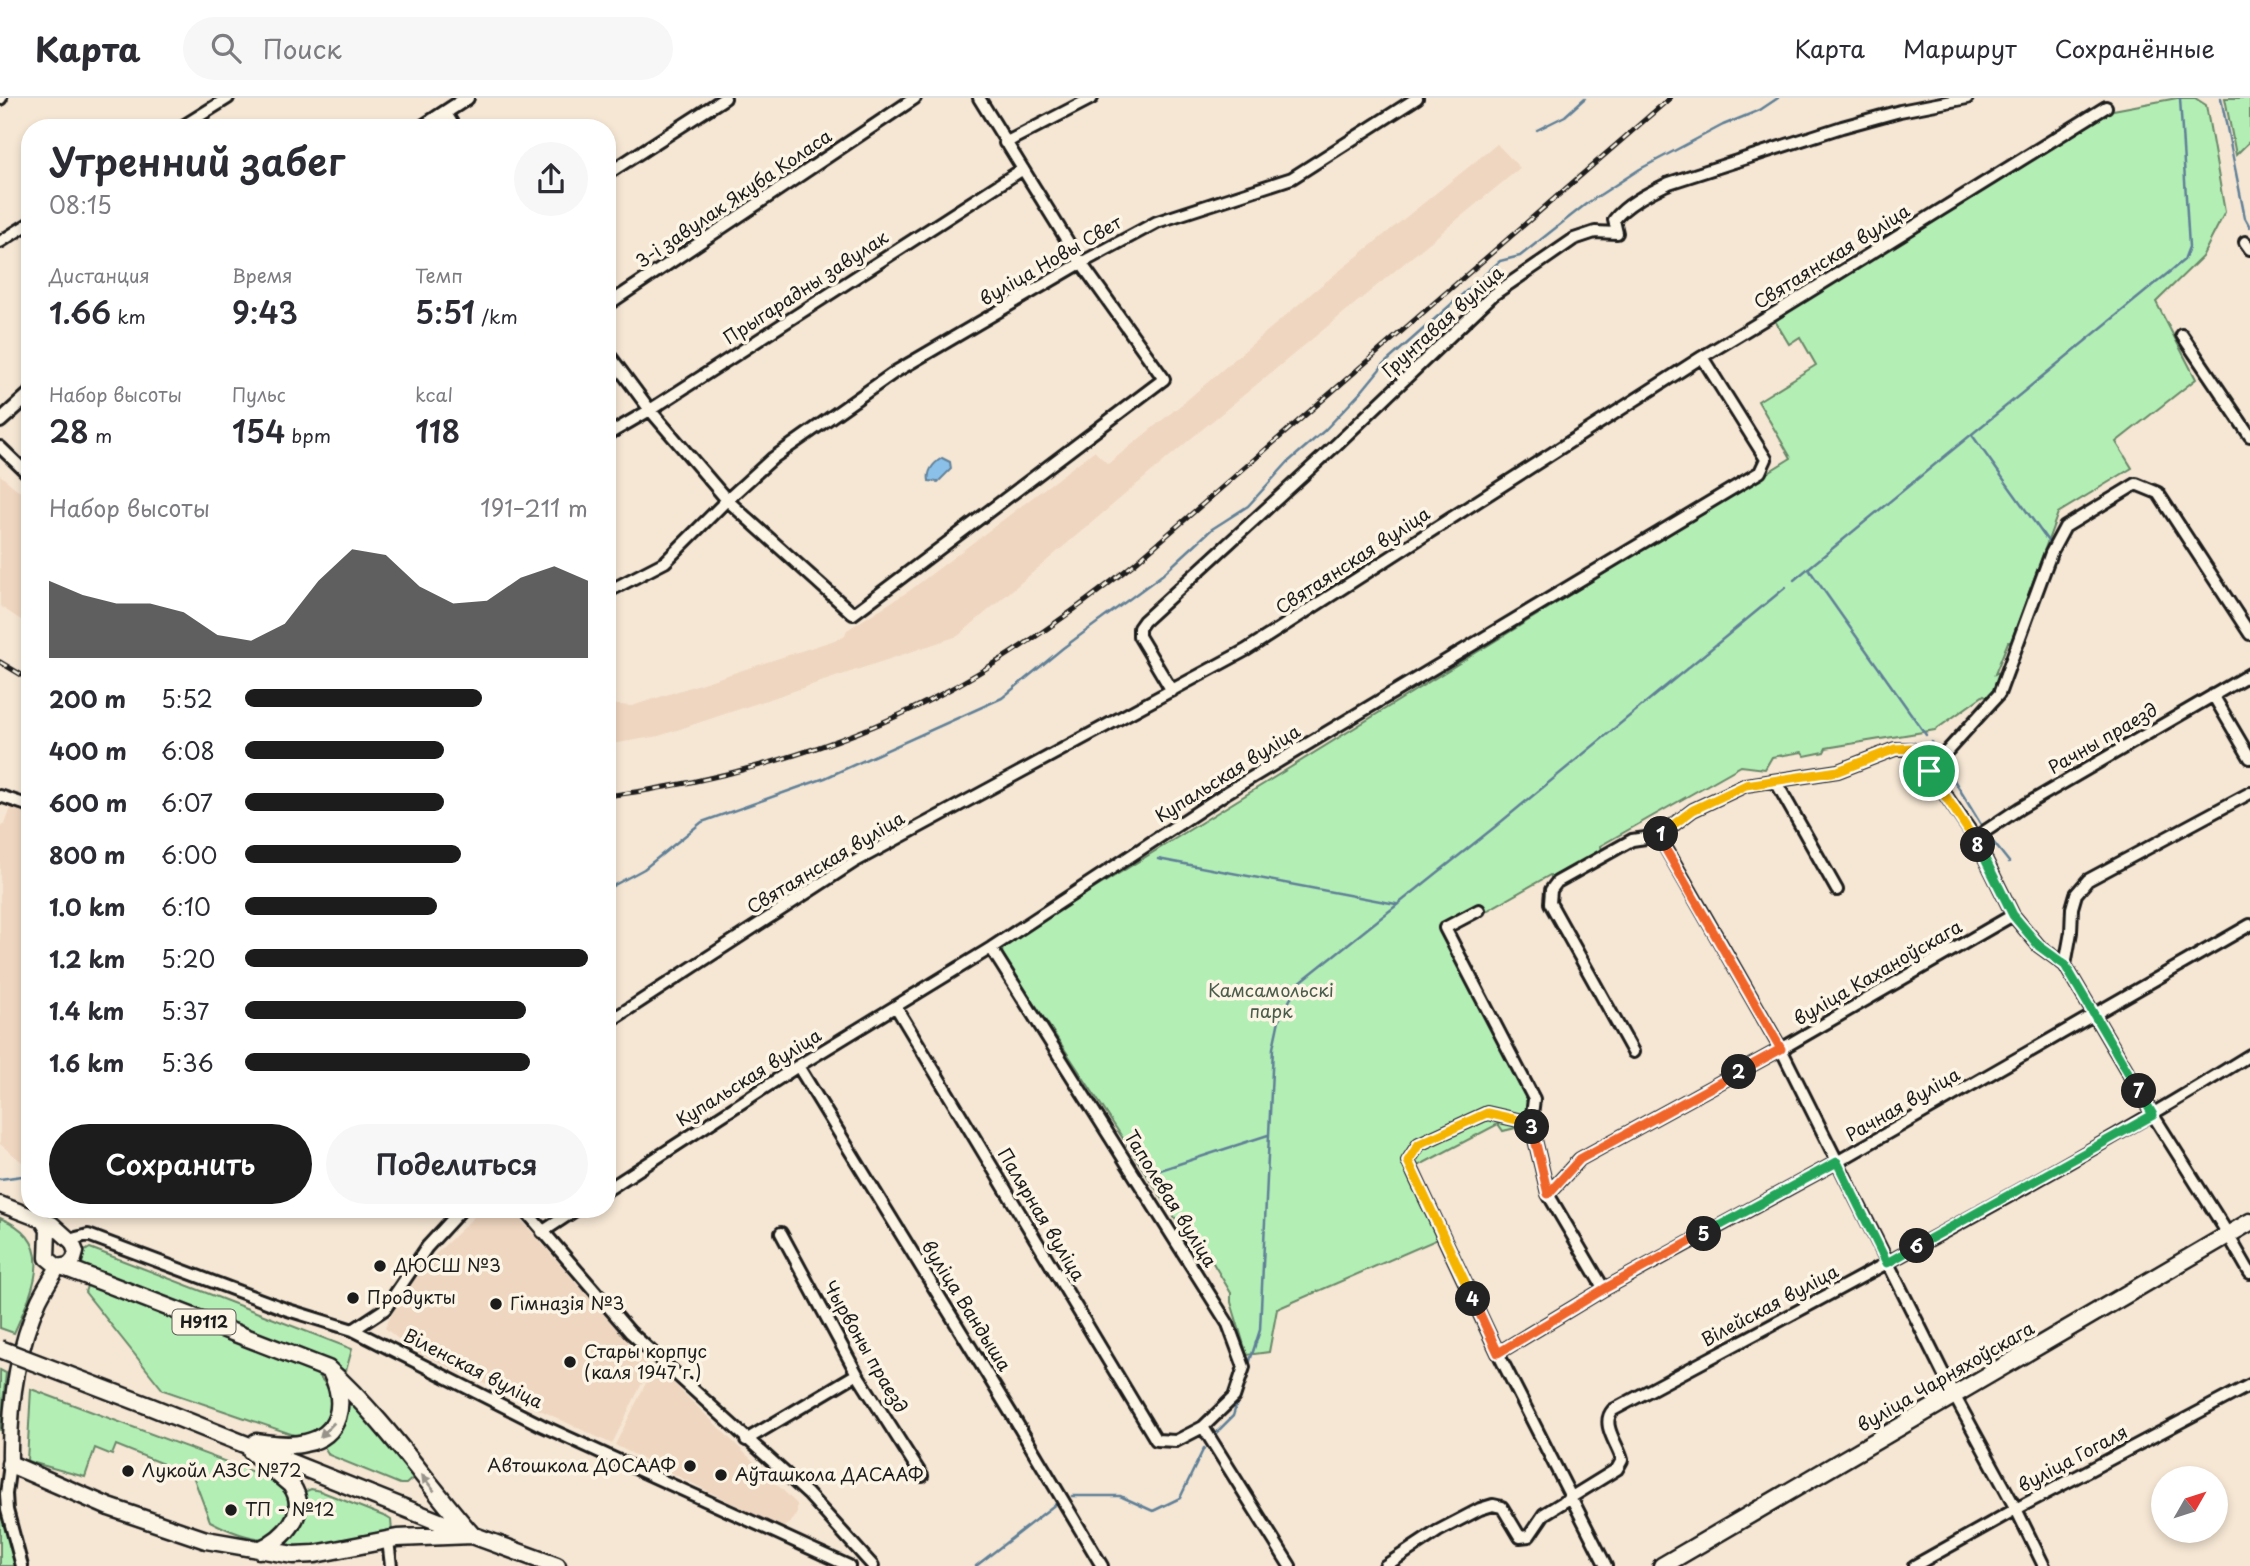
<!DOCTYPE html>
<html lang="ru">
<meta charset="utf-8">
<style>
:root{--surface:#fff;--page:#f7f7f7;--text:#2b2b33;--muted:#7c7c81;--line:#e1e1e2;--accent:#1c1c1c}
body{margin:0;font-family:"Playpen Sans",sans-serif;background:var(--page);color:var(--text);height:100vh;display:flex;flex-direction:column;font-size:26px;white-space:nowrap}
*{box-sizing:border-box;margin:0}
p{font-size:23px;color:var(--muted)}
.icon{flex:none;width:38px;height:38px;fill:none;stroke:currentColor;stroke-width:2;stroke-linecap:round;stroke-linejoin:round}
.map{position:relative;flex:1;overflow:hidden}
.panel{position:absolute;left:21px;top:21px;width:595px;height:1099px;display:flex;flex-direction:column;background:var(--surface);border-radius:28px;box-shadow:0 4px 10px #0003}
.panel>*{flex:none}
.needle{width:46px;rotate:51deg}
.controls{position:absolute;left:2151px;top:1368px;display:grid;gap:14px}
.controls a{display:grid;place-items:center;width:77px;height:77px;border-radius:50%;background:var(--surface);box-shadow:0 4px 10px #0003;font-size:35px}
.pin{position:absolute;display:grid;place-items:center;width:60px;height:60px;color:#fff;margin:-30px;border:4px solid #fff;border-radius:50%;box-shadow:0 2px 7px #0007}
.km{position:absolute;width:35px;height:35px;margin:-18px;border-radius:50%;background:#222;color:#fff;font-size:19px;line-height:35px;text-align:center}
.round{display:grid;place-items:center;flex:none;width:74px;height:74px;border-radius:37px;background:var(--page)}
.summary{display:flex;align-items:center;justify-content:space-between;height:119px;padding:0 28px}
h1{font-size:38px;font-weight:600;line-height:52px}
.stats{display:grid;grid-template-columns:repeat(3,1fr);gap:10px;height:119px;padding:7px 28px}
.stats div{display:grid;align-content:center}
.stats b{font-size:30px;font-weight:600}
.stats small{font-size:19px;font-weight:400}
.stats p{font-size:19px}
.chart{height:196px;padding:14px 28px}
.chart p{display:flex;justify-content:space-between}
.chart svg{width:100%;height:126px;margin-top:7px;fill:var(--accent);opacity:.7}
.cta{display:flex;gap:14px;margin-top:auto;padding:14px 28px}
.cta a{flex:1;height:80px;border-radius:42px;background:var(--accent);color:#fff;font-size:28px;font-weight:600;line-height:80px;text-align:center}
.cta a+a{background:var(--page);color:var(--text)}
ul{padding:0 28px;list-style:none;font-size:23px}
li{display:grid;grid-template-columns:112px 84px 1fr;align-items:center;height:52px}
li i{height:18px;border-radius:9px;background:var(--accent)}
header{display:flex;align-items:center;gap:42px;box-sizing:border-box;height:98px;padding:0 35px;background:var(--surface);border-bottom:2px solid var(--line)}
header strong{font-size:33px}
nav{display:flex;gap:38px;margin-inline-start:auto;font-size:24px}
.search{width:490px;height:63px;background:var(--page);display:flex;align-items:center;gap:18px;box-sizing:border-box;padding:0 24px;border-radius:38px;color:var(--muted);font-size:26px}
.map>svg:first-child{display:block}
.built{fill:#efd6c0}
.green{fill:#b3efb5;stroke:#688668;stroke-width:2}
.water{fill:#8bc1e9;stroke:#5f7f97;stroke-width:2}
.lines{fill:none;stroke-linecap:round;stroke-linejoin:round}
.stream{stroke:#5f7f97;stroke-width:2.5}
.minor-casing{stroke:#1c1c1c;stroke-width:16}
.tertiary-casing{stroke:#1c1c1c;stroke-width:18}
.secondary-casing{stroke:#1c1c1c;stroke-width:19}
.primary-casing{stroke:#1c1c1c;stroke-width:21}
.minor{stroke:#fcf5e5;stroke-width:10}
.tertiary{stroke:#fcf5e5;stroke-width:12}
.secondary{stroke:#fcf5e5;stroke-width:14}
.primary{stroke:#fcf5e5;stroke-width:16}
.rail-casing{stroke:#1c1c1c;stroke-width:5}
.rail{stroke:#fcf5e5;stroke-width:2.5;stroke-dasharray:8;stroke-linecap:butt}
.primary-bridge-casing{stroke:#1c1c1c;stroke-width:21;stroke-linecap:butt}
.primary-bridge{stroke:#fcf5e5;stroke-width:16}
.oneway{fill:#97938b}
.split-1-casing{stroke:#fff;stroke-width:14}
.split-2-casing{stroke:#fff;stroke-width:14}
.split-3-casing{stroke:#fff;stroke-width:14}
.split-4-casing{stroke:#fff;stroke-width:14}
.split-5-casing{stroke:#fff;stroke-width:14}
.split-6-casing{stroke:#fff;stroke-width:14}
.split-7-casing{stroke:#fff;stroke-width:14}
.split-8-casing{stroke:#fff;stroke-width:14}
.split-9-casing{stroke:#fff;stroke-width:14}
.split-1{stroke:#f5b400;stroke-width:9}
.split-2{stroke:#f0652b;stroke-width:9}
.split-3{stroke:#f0652b;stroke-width:9}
.split-4{stroke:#f5b400;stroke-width:9}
.split-5{stroke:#f0652b;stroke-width:9}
.split-6{stroke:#22a559;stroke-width:9}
.split-7{stroke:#22a559;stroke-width:9}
.split-8{stroke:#22a559;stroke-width:9}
.split-9{stroke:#f5b400;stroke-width:9}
.poi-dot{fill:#1c1c1c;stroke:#fcf5e5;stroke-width:2.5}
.labels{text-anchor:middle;stroke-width:7;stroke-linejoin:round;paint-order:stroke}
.shield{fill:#fcf5e5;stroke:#5f5d58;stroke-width:2}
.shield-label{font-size:16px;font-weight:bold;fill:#1c1c1c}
.street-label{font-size:18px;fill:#1c1c1c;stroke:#fcf5e5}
.park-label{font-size:18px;fill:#495b4a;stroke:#fcf5e5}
.poi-label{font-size:18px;fill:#1c1c1c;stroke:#fcf5e5;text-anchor:start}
</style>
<header>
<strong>Карта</strong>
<div class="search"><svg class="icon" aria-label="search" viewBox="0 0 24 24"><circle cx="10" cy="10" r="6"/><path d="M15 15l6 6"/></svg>Поиск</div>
<nav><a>Карта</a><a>Маршрут</a><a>Сохранённые</a></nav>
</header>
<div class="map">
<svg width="2250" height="1468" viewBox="0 0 2250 1468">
<rect width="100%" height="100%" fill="#f6e7d4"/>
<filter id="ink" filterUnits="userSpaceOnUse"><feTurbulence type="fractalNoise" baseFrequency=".0143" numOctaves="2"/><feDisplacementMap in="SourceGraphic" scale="14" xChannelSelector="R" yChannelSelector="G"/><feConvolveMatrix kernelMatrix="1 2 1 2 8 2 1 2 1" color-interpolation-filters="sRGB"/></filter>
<g filter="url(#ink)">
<path class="built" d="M1497 46 1520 70 1188 343 958 538 659 638 618 645 607 644V606L632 608 844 539 847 532 909 493 1094 353 1108 366 1187 302 1313 194Z
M0 377 30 402V528L0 508Z
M13 705 30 712V1063L22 1064 0 1046V729L5 726Z
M482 1111H504L517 1117 650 1269 612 1346 409 1250 385 1230 408 1183Z
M653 1271 666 1278 797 1406V1415L791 1424 782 1430 615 1347Z"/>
<path class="green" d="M2177 0H2195L2206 7 2225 114 2202 159 2156 204 2196 281 2116 344 2132 370 2058 415 2011 544H2008L1995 576 2000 574 1991 601 1984 597 1935 632 1826 650 1824 654 1805 658 1802 654 1772 659 1765 671 1741 668 1600 748 1601 754 1552 780 1550 777 1444 837 1487 918 1485 920 1493 935 1495 933 1527 996 1526 1002 1530 1010 1523 1014 1520 1029 1503 1033 1498 1026 1414 1070 1445 1138 1277 1211 1269 1254 1247 1257 1231 1204V1195L1195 1135H1185L1002 856 1003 847 1791 360 1758 303 1816 267 1800 239 1789 246 1774 221 2108 13Z
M2225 0H2250V43L2236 57Z
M0 1120C59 1143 33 1192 14 1235L0 1230Z
M90 1150 352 1251 346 1273 232 1231 81 1170 85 1153Z
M88 1185 314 1274C344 1299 337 1331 297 1338L163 1292 85 1194Z
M0 1272 6 1275 0 1333Z
M31 1291 272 1381C287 1393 293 1402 289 1421L264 1441C245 1440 227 1432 210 1423L193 1378 116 1347 112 1357 95 1350 85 1379 27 1363Z
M346 1293 414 1379 406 1386H400L329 1357 323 1347C343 1333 349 1317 346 1293Z
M311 1391 320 1393 386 1419 391 1422 392 1434C370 1438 305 1455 287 1446L303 1422 304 1394Z
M0 1404 3 1423 16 1468H0Z"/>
<path class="water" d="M942 360 950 364 951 371 938 384 929 383C927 373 934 365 942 360Z"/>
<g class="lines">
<path class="stream" d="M2221 0 2245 120 2250 129
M1537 32 1565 18 1585 0
M1972 337 2050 446 2048 451
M1808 470 1926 637
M1794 482 2184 162 2189 149 2180 0
M1998 581 2024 512
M1931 644 1939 657
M1943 664 1983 730
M1990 740 2009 764
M1158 761 1396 806
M607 791 644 771 702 724 825 680 1002 600 1063 550 1162 477 1212 431 1248 408 1288 364 1324 333 1361 294 1384 266 1500 163 1520 158 1586 106 1640 71 1723 27 1760 12 1778 0
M1148 1076 1268 1037
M0 1081 30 1077
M1248 1269 1260 1232 1273 950 1279 922 1299 885 1496 728 1786 489
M1215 1336 1233 1318 1238 1302
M1072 1398H1120L1153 1413 1180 1400 1204 1350
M976 1468 1057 1405"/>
<g class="minor-casing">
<path id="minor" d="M0 1 1 0
M445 14 455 30
M180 30 228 0
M1005 45 1092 0
M607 76 725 0
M0 144 30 125
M2245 144 2250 151
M607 207 915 0
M2182 237 2250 338
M607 254 650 312 727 402 853 516 1164 281 1081 165 979 0
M607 337 650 312 1023 71
M0 349 30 378
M607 494 665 464 727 402 773 360 895 274 1081 165 1157 124 1292 80 1417 0
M1172 593 1139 538V530L1144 523 1337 346 1493 197 1574 141 1595 134 1617 135 1614 122C1627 105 1651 94 1669 85L1842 29 1900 13 1967 0
M2213 597 2250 660
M1929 673 1999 596 2051 455 2065 429 2136 386 2158 395 2250 536
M1776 684 1837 792
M0 698 30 708
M1659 738 1781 951 1954 1297 2016 1411 2044 1468
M1975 740 2020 710 2250 576
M1479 812 1445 830 1534 1001 1531 1025 1548 1096 1604 1191
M2065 867 2071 834 2072 810 2076 796 2088 782 2250 695
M896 909 1156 1342 1176 1343 1203 1329 1234 1299 1244 1269 1228 1226 991 850
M607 925 854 764 1246 552 1702 259 1770 218 2106 9
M1633 954 1550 805 1551 792 1557 784 1632 742 1659 738 1693 712 1746 687 1838 673 1895 651H1911L1929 673 1975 740 2013 817 2039 848 2065 867 2153 1017 2223 1128 2250 1175
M798 968 1012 1317 1102 1468
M1531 1025 1487 1015 1419 1046 1408 1063 1498 1255 1606 1468
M607 1092 798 968 991 850 1226 695 1760 374 1766 361 1702 259
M1548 1096 1580 1061 1781 951 2013 817
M524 1111 630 1234 808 1396 873 1468
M542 1134 577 1111
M781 1135 857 1276 922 1378
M72 1144 76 1140 88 1137 288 1212 353 1232 543 1328 849 1468
M353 1232 385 1211 427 1149 462 1111
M1498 1255 1604 1191 1837 1064 2250 827
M1203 1329 1290 1468
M746 1342 857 1276
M10 1366 6 1396 7 1412 22 1468
M388 1442 391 1468
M1385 1468 1438 1433 1480 1411 1493 1407 1502 1409 1520 1439 1529 1438 1544 1416 1617 1371 1622 1362C1618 1346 1600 1326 1613 1312 1827 1197 2043 1085 2250 957
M1914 1468 2016 1411 2250 1287"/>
</g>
<g class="tertiary-casing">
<path id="tertiary" d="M421 30 467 0
M0 323 30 296"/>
</g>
<g class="secondary-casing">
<path id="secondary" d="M0 1106 52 1126 72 1144 76 1154 74 1161 69 1167 58 1169 47 1160 48 1132 42 1122
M10 1366C9 1310 16 1253 39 1202 45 1190 52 1179 58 1169"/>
</g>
<g class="primary-casing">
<path id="primary" d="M64 1169 328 1271C383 1320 424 1382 472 1437
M149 1308 472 1437 557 1468
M256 1344C271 1346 290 1349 305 1345 341 1338 346 1305 332 1276
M251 1353 291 1387C311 1414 284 1441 259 1452
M10 1366 109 1409 206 1442 293 1457 315 1456 397 1440 472 1437
M1662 1468 2250 1124"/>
</g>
<use href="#minor" class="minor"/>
<use href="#tertiary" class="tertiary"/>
<use href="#secondary" class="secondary"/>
<use href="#primary" class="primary"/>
<g class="rail-casing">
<path id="rail" d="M0 564 30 582
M607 698C715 685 836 651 932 601 1005 563 1071 516 1135 465L1670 0"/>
</g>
<use href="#rail" class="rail"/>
<g class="primary-bridge-casing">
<path id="primary-bridge" d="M0 1251 149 1308"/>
</g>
<use href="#primary-bridge" class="primary-bridge"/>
</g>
<defs><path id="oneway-solid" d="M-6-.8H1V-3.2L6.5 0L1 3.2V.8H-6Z" transform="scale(1.75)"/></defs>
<g class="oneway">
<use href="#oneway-solid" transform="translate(327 1332) rotate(134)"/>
<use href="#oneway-solid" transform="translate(428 1385) rotate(-128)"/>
</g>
</g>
<g class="lines" filter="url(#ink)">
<g class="split-1-casing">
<path id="split-1" d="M1661 736 1693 712 1746 687 1838 673 1895 651 1911 650 1929 673"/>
</g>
<g class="split-2-casing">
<path id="split-2" d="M1661 736 1658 738 1781 951 1739 974"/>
</g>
<g class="split-3-casing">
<path id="split-3" d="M1532 1029 1548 1096 1580 1061 1739 974"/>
</g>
<g class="split-4-casing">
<path id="split-4" d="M1473 1201 1408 1063 1419 1046 1487 1015 1531 1025 1532 1029"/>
</g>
<g class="split-5-casing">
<path id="split-5" d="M1473 1201 1498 1255 1604 1191 1704 1136"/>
</g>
<g class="split-6-casing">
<path id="split-6" d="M1704 1136 1837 1064 1887 1165 1917 1148"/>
</g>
<g class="split-7-casing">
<path id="split-7" d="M1917 1148 2153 1017 2139 993"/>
</g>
<g class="split-8-casing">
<path id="split-8" d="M1978 747 2013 817 2039 848 2065 867 2139 993"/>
</g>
<g class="split-9-casing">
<path id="split-9" d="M1929 673 1978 747"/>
</g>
<use href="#split-1" class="split-1"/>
<use href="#split-2" class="split-2"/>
<use href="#split-3" class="split-3"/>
<use href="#split-4" class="split-4"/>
<use href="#split-5" class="split-5"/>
<use href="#split-6" class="split-6"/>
<use href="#split-7" class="split-7"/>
<use href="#split-8" class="split-8"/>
<use href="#split-9" class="split-9"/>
</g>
<g class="poi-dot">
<circle cx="380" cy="1168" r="7"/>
<circle cx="353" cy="1200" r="7"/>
<circle cx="496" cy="1206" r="7"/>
<circle cx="570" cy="1264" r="7"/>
<circle cx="690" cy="1368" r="7"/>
<circle cx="128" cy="1373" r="7"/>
<circle cx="721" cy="1377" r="7"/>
<circle cx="231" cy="1412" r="7"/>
</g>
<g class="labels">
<rect class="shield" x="172.5" y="1211.5" width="63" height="25" rx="5"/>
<g class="shield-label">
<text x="204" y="1230">Н9112</text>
</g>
<g class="street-label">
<text transform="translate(734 101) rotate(-34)" y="6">3-і завулак Якуба Коласа</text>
<text transform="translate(1832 159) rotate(-32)" y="6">Святаянская вуліца</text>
<text transform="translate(1051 163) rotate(-30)" y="6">вуліца Новы Свет</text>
<text transform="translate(806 190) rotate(-33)" y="6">Прыгарадны завулак</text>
<text transform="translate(1443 224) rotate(-42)" y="6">Грунтавая вуліца</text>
<text transform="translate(1353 463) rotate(-33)" y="6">Святаянская вуліца</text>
<text transform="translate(2103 641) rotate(-30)" y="6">Рачны праезд</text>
<text transform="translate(1228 676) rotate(-32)" y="6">Купальская вуліца</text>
<text transform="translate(826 765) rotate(-31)" y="6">Святаянская вуліца</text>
<text transform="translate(1878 875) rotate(-30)" y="6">вуліца Каханоўскага</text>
<text transform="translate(749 980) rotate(-32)" y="6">Купальская вуліца</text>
<text transform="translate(1903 1007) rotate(-30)" y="6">Рачная вуліца</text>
<text transform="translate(1170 1101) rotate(58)" y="6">Таполевая вуліца</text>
<text transform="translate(1041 1117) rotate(59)" y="6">Палярная вуліца</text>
<text transform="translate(966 1208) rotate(58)" y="6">вуліца Вандыша</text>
<text transform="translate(1770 1208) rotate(-28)" y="6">Вілейская вуліца</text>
<text transform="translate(865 1249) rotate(60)" y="6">Чырвоны праезд</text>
<text transform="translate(473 1271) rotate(27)" y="6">Віленская вуліца</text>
<text transform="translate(1946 1279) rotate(-30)" y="6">вуліца Чарняхоўскага</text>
<text transform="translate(2073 1361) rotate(-28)" y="6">вуліца Гогаля</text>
</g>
<g class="park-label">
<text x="1271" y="899">Камсамольскі<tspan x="1271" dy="21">парк</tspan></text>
</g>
<g class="poi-label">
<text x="394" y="1174">ДЮСШ №3</text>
<text x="367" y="1206">Продукты</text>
<text x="510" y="1212">Гімназія №3</text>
<text x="584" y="1260">Стары корпус<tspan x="584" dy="21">(каля 1947 г.)</tspan></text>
<text x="676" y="1374" text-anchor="end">Автошкола ДОСААФ</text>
<text x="142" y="1379">Лукойл АЗС №72</text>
<text x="735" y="1383">Аўташкола ДАСААФ</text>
<text x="245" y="1418">ТП - №12</text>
</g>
</g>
</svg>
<div class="controls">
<a><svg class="needle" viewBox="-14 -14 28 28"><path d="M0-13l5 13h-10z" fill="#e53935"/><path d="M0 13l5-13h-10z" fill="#7c7c81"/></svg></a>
</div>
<div class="pin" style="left:1929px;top:673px;background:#1e9e55"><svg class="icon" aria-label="arrive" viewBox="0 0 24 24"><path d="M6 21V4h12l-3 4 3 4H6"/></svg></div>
<b class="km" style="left:1661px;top:736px">1</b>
<b class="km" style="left:1739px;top:974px">2</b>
<b class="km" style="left:1532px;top:1029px">3</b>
<b class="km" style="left:1473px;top:1201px">4</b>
<b class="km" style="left:1704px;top:1136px">5</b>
<b class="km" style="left:1917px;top:1148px">6</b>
<b class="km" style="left:2139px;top:993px">7</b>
<b class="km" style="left:1978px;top:747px">8</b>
<section class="panel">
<div class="summary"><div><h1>Утренний забег</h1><p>08:15</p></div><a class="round"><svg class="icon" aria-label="share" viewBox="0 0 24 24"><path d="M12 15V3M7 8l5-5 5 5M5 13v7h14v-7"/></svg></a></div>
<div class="stats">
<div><p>Дистанция</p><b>1.66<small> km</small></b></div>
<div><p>Время</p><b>9:43</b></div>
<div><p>Темп</p><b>5:51<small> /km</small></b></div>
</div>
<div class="stats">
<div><p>Набор высоты</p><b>28<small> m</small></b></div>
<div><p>Пульс</p><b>154<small> bpm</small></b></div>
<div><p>kcal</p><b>118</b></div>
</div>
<div class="chart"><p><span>Набор высоты</span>191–211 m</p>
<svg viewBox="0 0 160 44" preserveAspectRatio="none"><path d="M0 44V17L10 22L20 25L30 25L40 28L50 36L60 38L70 32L80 17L90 6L100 8L110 19L120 25L130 24L140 16L150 12L160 17V44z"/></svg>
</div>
<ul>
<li><b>200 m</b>5:52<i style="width:69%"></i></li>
<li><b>400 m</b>6:08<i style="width:58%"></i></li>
<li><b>600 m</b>6:07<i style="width:58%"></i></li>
<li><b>800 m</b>6:00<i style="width:63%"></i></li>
<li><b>1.0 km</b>6:10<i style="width:56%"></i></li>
<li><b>1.2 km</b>5:20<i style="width:100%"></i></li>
<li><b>1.4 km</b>5:37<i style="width:82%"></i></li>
<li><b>1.6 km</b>5:36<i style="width:83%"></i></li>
</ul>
<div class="cta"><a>Сохранить</a><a>Поделиться</a></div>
</section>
</div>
